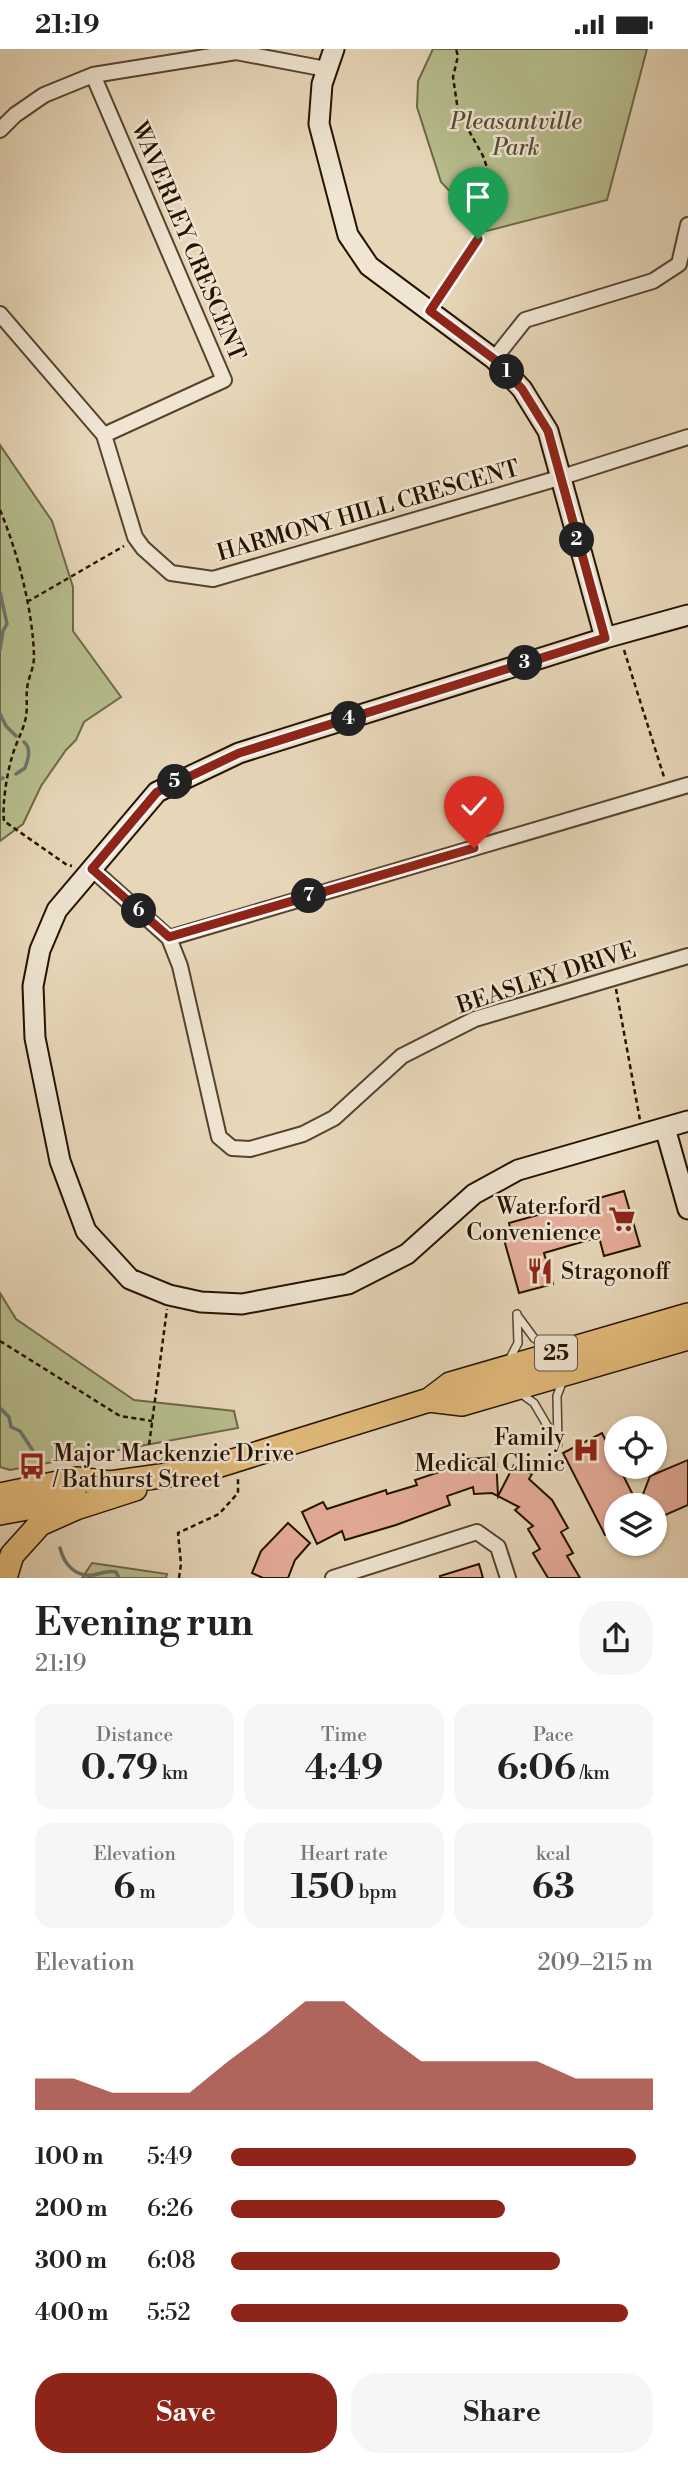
<!DOCTYPE html>
<meta charset="utf-8">
<style>
:root{--surface:#fff;--page:#f6f6f6;--text:#222;--muted:#767676;--accent:#8f2418}
body{margin:0;font-family:"Libre Bodoni",serif;background:var(--page);color:var(--text);height:100vh;display:flex;flex-direction:column;font-size:26px;white-space:nowrap}
*{box-sizing:border-box;margin:0}
p{font-size:23px;color:var(--muted)}
.icon{flex:none;width:38px;height:38px;fill:none;stroke:currentColor;stroke-width:2;stroke-linecap:round;stroke-linejoin:round}
.map{position:relative;height:1529px;overflow:hidden}
.sheet{display:flex;flex-direction:column;background:var(--surface);flex:1}
.sheet>*{flex:none}
.fabs{position:absolute;left:604px;top:1367px;display:grid;gap:14px}
.fabs a{display:grid;place-items:center;width:63px;height:63px;border-radius:50%;background:var(--surface);box-shadow:0 2px 5px #0004;font-size:35px}
.pin{position:absolute;display:grid;place-items:center;width:60px;height:60px;color:#fff;margin:-72px -30px;border-radius:50% 50% 50% 0;rotate:-45deg;box-shadow:0 0 7px #0007}
.pin .icon{rotate:45deg}
.km{position:absolute;width:35px;height:35px;margin:-18px;border-radius:50%;background:#222;color:#fff;font-size:19px;line-height:35px;text-align:center}
.round{display:grid;place-items:center;flex:none;width:74px;height:74px;border-radius:28px;background:var(--page)}
.overview{display:flex;align-items:center;justify-content:space-between;height:119px;padding:0 35px}
h1{font-size:38px;font-weight:700;line-height:52px}
.stats{display:grid;grid-template-columns:repeat(3,1fr);gap:10px;height:119px;padding:7px 35px}
.stats div{display:grid;align-content:center;border-radius:18px;background:var(--page);text-align:center}
.stats b{font-size:35px;font-weight:700}
.stats small{font-size:19px;font-weight:400}
.stats p{font-size:19px}
.chart{height:196px;padding:14px 35px}
.chart p{display:flex;justify-content:space-between}
.chart svg{width:100%;height:126px;margin-top:7px;fill:var(--accent);opacity:.7}
.primary-button{display:flex;gap:14px;margin-top:auto;padding:14px 35px}
.primary-button a{flex:1;height:80px;border-radius:28px;background:var(--accent);color:#fff;font-size:28px;font-weight:700;line-height:80px;text-align:center}
.primary-button a+a{background:var(--page);color:var(--text)}
ul{padding:0 35px;list-style:none;font-size:23px}
li{display:grid;grid-template-columns:112px 84px 1fr;align-items:center;height:52px}
li i{height:18px;border-radius:9px;background:var(--accent)}
.status{display:flex;justify-content:space-between;align-items:center;height:49px;padding:0 35px;background:var(--surface);direction:ltr}
.status svg{height:19px;fill:currentColor}
.map>svg:first-child{display:block}
.green{fill:#b7be8e;stroke:#6e6847;stroke-width:2}
.lines{fill:none;stroke-linecap:round;stroke-linejoin:round}
.stream{stroke:#69766c;stroke-width:3.5}
.building{fill:#e6ad9a;stroke:#241200;stroke-width:2}
.lane-casing{stroke:#55432e;stroke-width:10}
.street-casing{stroke:#55432e;stroke-width:18}
.secondary-casing{stroke:#241200;stroke-width:23}
.primary-casing{stroke:#241200;stroke-width:26}
.path{stroke:#241200;stroke-width:2.5;stroke-dasharray:5 3.5;stroke-linecap:butt}
.lane{stroke:#efe5d2;stroke-width:7}
.street{stroke:#efe5d2;stroke-width:14}
.secondary{stroke:#efe5d2;stroke-width:19}
.primary{stroke:#e4bc7c;stroke-width:23}
.route-casing{stroke:#fff;stroke-width:14}
.route{stroke:#8f2418;stroke-width:9}
.labels{text-anchor:middle;stroke-width:5;stroke-linejoin:round;paint-order:stroke}
.shield{fill:#efe5d2;stroke:#61513f;stroke-width:2}
.shield-label{font-size:21px;font-weight:bold;fill:#241200}
.park-label{font-size:23px;font-style:italic;fill:#574e32;stroke:#efe5d2}
.street-label{font-size:23px;fill:#241200;stroke:#efe5d2}
.poi-label{font-size:23px;fill:#241200;stroke:#efe5d2;text-anchor:end}
</style>
<div class="status"><b>21:19</b><svg viewBox="0 0 49 12"><path d="M0 12V9h3v3zM5 12V6h3v6zM10 12V3h3v9zM15 12V0h3v12zM26 1h20v11H26zM47 4h2v5h-2z"/></svg></div>
<div class="map">
<svg width="688" height="1529" viewBox="0 0 688 1529">
<rect width="100%" height="100%" fill="#e7d7b9"/>
<filter id="stains"><feTurbulence type="fractalNoise" baseFrequency=".00286" numOctaves="4"/><feColorMatrix values="0 0 0 0 .2 0 0 0 0 .09 0 0 0 0 .02 0 0 0 .5 -.17"/></filter>
<radialGradient id="worn" r=".72"><stop offset=".6" stop-color="#630" stop-opacity="0"/><stop offset="1" stop-color="#630" stop-opacity=".3"/></radialGradient>
<path class="green" d="M433 0H647L607 151 487 182 441 133 417 58 418 32Z
M0 396 52 472 73 538V582L121 648 84 673 76 691 66 701 41 737 23 775 0 792Z
M0 1244 16 1270 134 1351 234 1362 238 1379 10 1421 0 1418Z
M92 1514 167 1525 166 1529H82Z"/>
<g class="lines">
<path class="stream" d="M0 543 7 575 3 582 0 601
M0 665 6 677 16 687
M16 725 25 719C28 710 32 700 24 693
M0 730 3 729
M0 1359 9 1368 11 1378 20 1382 33 1402
M60 1499C64 1515 75 1528 93 1526 101 1525 107 1521 116 1523L119 1529"/>
</g>
<path class="building" d="M624 1142 640 1197 604 1207 599 1188 544 1204 553 1235 519 1244 503 1187 511 1184 509 1174Z
M602 1384 616 1412V1418H619L638 1456H616V1481L605 1486 563 1404Z
M496 1408 498 1447 514 1416 532 1425 529 1430 552 1451 568 1479 561 1483 573 1504 567 1507 580 1529H548L533 1504 540 1500 528 1480 533 1477 515 1461 519 1458 492 1444 474 1445 473 1438 447 1447 450 1456 396 1476 345 1491 342 1482 317 1495 302 1463 323 1453 327 1460 386 1441 387 1445 417 1436 415 1431 442 1422 441 1418 468 1410Z
M688 1411V1456L654 1471V1456H639L650 1427Z
M288 1474 310 1494 295 1511 288 1529H263L252 1524 261 1502Z
M479 1515 483 1529H440V1527Z"/>
<g class="lines">
<g class="lane-casing">
<path id="lane" d="M517 1266 534 1289 550 1300
M509 1311 518 1294 517 1265
M520 1344 534 1354 558 1395
M558 1394 557 1347 563 1331"/>
</g>
<g class="street-casing">
<path id="street" d="M93 26 224 331 104 386
M0 81 15 66 44 46 93 26 236 3 326 20
M0 265 104 386 135 488 143 499 171 524 213 530 559 429 688 388
M494 310 525 271 653 232 679 215 688 176
M92 820 169 889 180 917 219 1088 232 1099 250 1100 303 1085 334 1069 402 1007 475 970 688 907
M169 889 688 736
M333 1529 477 1483 498 1498 508 1529"/>
</g>
<g class="secondary-casing">
<path id="secondary" d="M334 0 322 35 319 75 348 186 369 217 494 310 522 340 548 382 605 589
M688 566 605 589 239 704 157 743 57 861 40 901 33 937 35 989 60 1112 86 1182 130 1230 169 1246 201 1253 242 1255 348 1235 407 1205 474 1145 518 1121 688 1072
M665 1079 688 1160"/>
</g>
<g class="primary-casing">
<path id="primary" d="M429 1351 462 1355 688 1289
M0 1446 77 1430 110 1434 204 1421 429 1351 450 1335 688 1266
M0 1464 76 1450
M5 1529 12 1506 40 1475 76 1459 135 1440"/>
</g>
<path class="path" d="M439 248 478 190 489 124 483 107 458 62 453 28 458 7 456 0
M0 461C18 504 33 562 34 608 34 619 28 629 27 640 26 650 28 662 25 672 22 684 15 696 12 708 7 724 2 756 4 772L67 816 72 817
M27 553 124 497
M624 601 664 728
M616 940 640 1071
M0 1292 120 1367 152 1372
M148 1404 167 1260
M179 1529 181 1515 178 1484 219 1465 238 1444V1428"/>
<use href="#lane" class="lane"/>
<use href="#street" class="street"/>
<use href="#secondary" class="secondary"/>
<use href="#primary" class="primary"/>
</g>
<g class="lines">
<g class="route-casing">
<path id="route" d="M474 799 169 888 92 820 157 743 239 704 605 589 548 382 522 340 494 310 430 262 478 190"/>
</g>
<use href="#route" class="route"/>
</g>
<defs>
<g id="supermarket-bare" transform="scale(2.1)"><path d="M-6-5.5h2.5l.6 2H6L4.5 2H-2.5L-4.4-4H-6ZM-1.5 3.2a1.3 1.3 0 1 0 .1 0ZM3 3.2a1.3 1.3 0 1 0 .1 0Z" fill="#8f2418" stroke="#efe5d2" stroke-width="2.5" paint-order="stroke"/></g>
<g id="restaurant-bare" transform="scale(2.1)"><path d="M-5-6h1v4h1v-4h1v4h1v-4h1v5L-1.5 .5V6h-2V.5L-5-1ZM5-6V6H3V1.5H1.5Q1.5-4 5-6Z" fill="#8f2418" stroke="#efe5d2" stroke-width="2.5" paint-order="stroke"/></g>
<g id="hospital-bare" transform="scale(2.1)"><path d="M-5-5h3v3.5h4V-5h3V5h-3V1.5h-4V5h-3Z" fill="#8f2418" stroke="#efe5d2" stroke-width="2.5" paint-order="stroke"/></g>
<g id="bus-bare" transform="scale(2.1)"><path d="M-5-6H5V4H4V6H2V4H-2V6H-4V4H-5ZM-3.5-4V0h7V-4ZM-3.5 1.2v1.5H-2V1.2ZM2 1.2v1.5H3.5V1.2Z" fill="#8f2418" stroke="#efe5d2" stroke-width="2.5" paint-order="stroke"/></g>
</defs>
<g fill-rule="evenodd">
<use href="#supermarket-bare" x="622" y="1170"/>
<use href="#restaurant-bare" x="540" y="1222"/>
<use href="#hospital-bare" x="586" y="1401"/>
<use href="#bus-bare" x="32" y="1417"/>
</g>
<g class="labels">
<rect class="shield" x="535" y="1286.5" width="42" height="35" rx="5"/>
<g class="shield-label">
<text x="556" y="1311">25</text>
</g>
<g class="park-label">
<text x="516" y="80">Pleasantville<tspan x="516" dy="26">Park</tspan></text>
</g>
<g class="street-label">
<text transform="translate(189 192) rotate(67)" y="8">WAVERLEY CRESCENT</text>
<text transform="translate(368 461) rotate(-16)" y="8">HARMONY HILL CRESCENT</text>
<text transform="translate(546 928) rotate(-18)" y="8">BEASLEY DRIVE</text>
</g>
<g class="poi-label">
<text x="601" y="1165">Waterford<tspan x="601" dy="26">Convenience</tspan></text>
<text x="561" y="1230" text-anchor="start">Stragonoff</text>
<text x="565" y="1396">Family<tspan x="565" dy="26">Medical Clinic</tspan></text>
<text x="53" y="1412" text-anchor="start">Major Mackenzie Drive<tspan x="53" dy="26">/ Bathurst Street</tspan></text>
</g>
</g>
<rect width="100%" height="100%" filter="url(#stains)"/>
<rect width="100%" height="100%" fill="url(#worn)"/>
</svg>
<div class="fabs">
<a><svg class="icon" aria-label="locate" viewBox="0 0 24 24"><circle cx="12" cy="12" r="6"/><path d="M12 2v4M12 18v4M2 12h4M18 12h4"/></svg></a>
<a><svg class="icon" aria-label="layers" viewBox="0 0 24 24"><path d="M12 4l9 5-9 5-9-5zM3 14l9 5 9-5"/></svg></a>
</div>
<div class="pin" style="left:478px;top:190px;background:#1e9e55"><svg class="icon" aria-label="arrive" viewBox="0 0 24 24"><path d="M6 21V4h12l-3 4 3 4H6"/></svg></div>
<div class="pin" style="left:474px;top:799px;background:#d93025"><svg class="icon" aria-label="check" viewBox="0 0 24 24"><path d="M5 12l5 5 9-10"/></svg></div>
<b class="km" style="left:507px;top:323px">1</b>
<b class="km" style="left:577px;top:491px">2</b>
<b class="km" style="left:525px;top:614px">3</b>
<b class="km" style="left:349px;top:670px">4</b>
<b class="km" style="left:175px;top:733px">5</b>
<b class="km" style="left:139px;top:862px">6</b>
<b class="km" style="left:309px;top:847px">7</b>
</div>
<section class="sheet">
<div class="overview"><div><h1>Evening run</h1><p>21:19</p></div><a class="round"><svg class="icon" aria-label="share" viewBox="0 0 24 24"><path d="M12 15V3M7 8l5-5 5 5M5 13v7h14v-7"/></svg></a></div>
<div class="stats">
<div><p>Distance</p><b>0.79<small> km</small></b></div>
<div><p>Time</p><b>4:49</b></div>
<div><p>Pace</p><b>6:06<small> /km</small></b></div>
</div>
<div class="stats">
<div><p>Elevation</p><b>6<small> m</small></b></div>
<div><p>Heart rate</p><b>150<small> bpm</small></b></div>
<div><p>kcal</p><b>63</b></div>
</div>
<div class="chart"><p><span>Elevation</span>209–215 m</p>
<svg viewBox="0 0 160 44" preserveAspectRatio="none"><path d="M0 44V33L10 33L20 38L30 38L40 38L50 27L60 17L70 6L80 6L90 17L100 27L110 27L120 27L130 27L140 33L150 33L160 33V44z"/></svg>
</div>
<ul>
<li><b>100 m</b>5:49<i style="width:96%"></i></li>
<li><b>200 m</b>6:26<i style="width:65%"></i></li>
<li><b>300 m</b>6:08<i style="width:78%"></i></li>
<li><b>400 m</b>5:52<i style="width:94%"></i></li>
</ul>
<div class="primary-button"><a>Save</a><a>Share</a></div>
</section>
